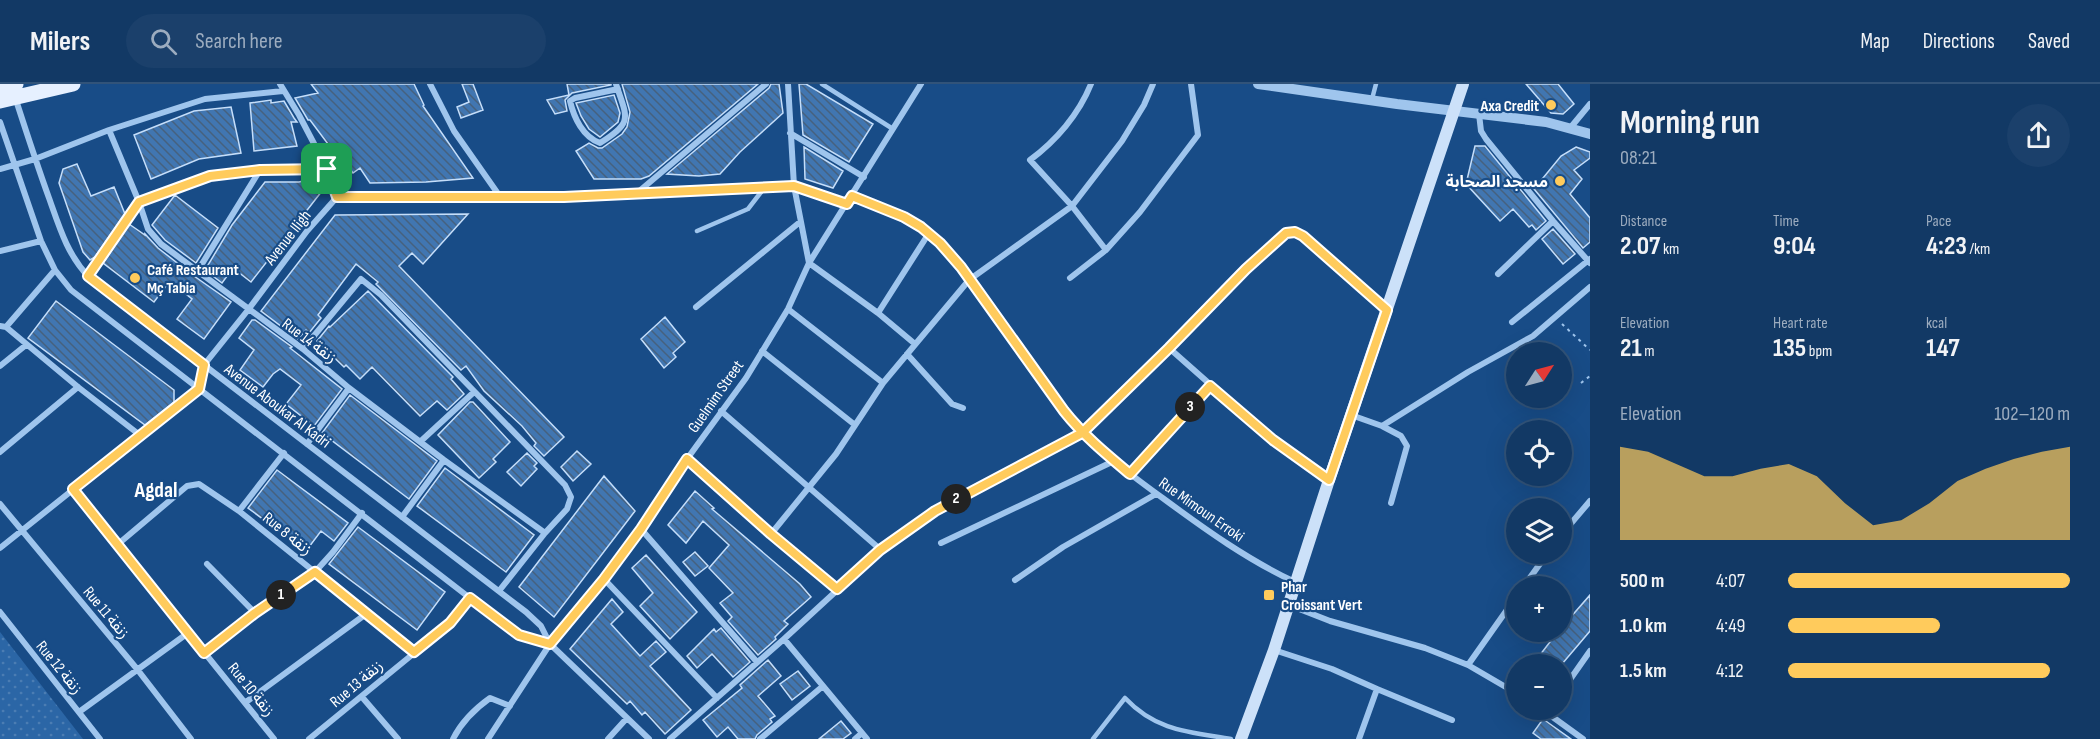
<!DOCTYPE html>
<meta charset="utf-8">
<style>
:root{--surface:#123965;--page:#1b406b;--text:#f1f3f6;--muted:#9cacbf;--line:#315379;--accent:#ffcb5c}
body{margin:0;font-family:"Sofia Sans Condensed","Noto Sans Arabic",sans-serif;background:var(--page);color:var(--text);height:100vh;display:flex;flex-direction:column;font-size:22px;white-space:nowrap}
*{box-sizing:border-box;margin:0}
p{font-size:20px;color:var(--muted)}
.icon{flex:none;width:33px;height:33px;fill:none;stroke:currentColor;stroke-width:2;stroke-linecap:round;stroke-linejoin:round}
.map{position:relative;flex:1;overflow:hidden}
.drawer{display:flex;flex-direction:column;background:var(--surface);width:510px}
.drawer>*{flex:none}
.needle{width:39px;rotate:54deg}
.buttons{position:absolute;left:1506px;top:258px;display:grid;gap:12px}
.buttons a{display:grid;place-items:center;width:66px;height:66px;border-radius:50%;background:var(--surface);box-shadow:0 6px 24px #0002,0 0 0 2px var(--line);font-size:30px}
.pin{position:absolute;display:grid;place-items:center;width:51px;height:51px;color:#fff;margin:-26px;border-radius:12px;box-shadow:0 3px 9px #0006}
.km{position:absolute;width:30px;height:30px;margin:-15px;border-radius:50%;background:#222;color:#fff;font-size:16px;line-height:30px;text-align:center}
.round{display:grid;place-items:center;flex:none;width:63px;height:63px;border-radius:32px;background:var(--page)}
.headline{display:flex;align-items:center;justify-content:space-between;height:102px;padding:0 30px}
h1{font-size:33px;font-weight:700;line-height:45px}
.metrics{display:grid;grid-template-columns:repeat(3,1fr);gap:9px;height:102px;padding:6px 30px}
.metrics div{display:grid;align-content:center}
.metrics b{font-size:26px;font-weight:700}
.metrics small{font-size:16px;font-weight:400}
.metrics p{font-size:16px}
.chart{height:168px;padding:12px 30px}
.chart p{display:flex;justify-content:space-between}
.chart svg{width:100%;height:108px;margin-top:6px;fill:var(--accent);opacity:.7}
ul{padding:0 30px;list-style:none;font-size:20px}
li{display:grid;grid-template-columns:96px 72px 1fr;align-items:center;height:45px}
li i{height:15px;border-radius:8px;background:var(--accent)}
header{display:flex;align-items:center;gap:36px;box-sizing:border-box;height:84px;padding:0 30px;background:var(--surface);border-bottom:2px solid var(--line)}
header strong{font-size:28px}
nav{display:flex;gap:33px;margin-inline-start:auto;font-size:21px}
.search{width:420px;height:54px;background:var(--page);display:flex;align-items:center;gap:15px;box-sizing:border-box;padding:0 21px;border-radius:33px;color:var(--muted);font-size:22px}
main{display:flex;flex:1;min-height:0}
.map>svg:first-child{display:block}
.park{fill:url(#park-dots)}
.building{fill:url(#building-back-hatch);stroke:#c5defa;stroke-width:1.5}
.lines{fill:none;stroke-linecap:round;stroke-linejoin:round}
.path{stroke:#9fc5ed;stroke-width:2;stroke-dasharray:3 4.5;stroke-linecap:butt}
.service{stroke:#9fc5ed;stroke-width:4.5}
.minor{stroke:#9fc5ed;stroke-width:6}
.tertiary{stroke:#9fc5ed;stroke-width:10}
.secondary{stroke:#cce1f9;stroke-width:12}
.primary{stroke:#e6f0ff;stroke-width:15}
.route-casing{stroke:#fff;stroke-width:12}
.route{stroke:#ffcb5c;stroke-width:8}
.poi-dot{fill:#ffcb5c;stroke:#184c87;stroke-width:2}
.labels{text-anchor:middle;stroke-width:4.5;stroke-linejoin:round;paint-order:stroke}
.poi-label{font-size:16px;font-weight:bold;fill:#fff;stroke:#184c87;text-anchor:end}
.street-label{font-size:16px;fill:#fff;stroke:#184c87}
.district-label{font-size:22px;font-weight:bold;fill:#fff;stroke:#184c87}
</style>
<header>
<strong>Milers</strong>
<div class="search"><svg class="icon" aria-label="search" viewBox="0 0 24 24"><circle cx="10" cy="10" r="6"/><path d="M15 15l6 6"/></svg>Search here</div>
<nav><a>Map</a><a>Directions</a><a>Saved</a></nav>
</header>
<main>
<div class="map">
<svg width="1590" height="655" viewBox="0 0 1590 655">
<defs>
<pattern id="park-dots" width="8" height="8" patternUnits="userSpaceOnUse" patternTransform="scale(1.5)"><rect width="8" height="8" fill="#2b66a6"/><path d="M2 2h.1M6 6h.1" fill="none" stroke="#4b7db3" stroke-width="1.8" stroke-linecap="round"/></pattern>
<pattern id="building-back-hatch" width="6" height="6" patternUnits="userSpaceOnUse" patternTransform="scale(1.5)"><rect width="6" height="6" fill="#4176b1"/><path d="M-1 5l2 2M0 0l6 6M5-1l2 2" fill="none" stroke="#46617e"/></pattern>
</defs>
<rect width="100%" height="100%" fill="#184c87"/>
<path class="park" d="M0 548 83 655H0Z"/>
<path class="building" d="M311 0H414L424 21 423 22 473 94 426 98 370 99 360 84 353 89 345 78 343 80 310 36H308L295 14 318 9Z
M462 0H473L483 26 461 34 457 23 469 18Z
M567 0H611V1L572 9 565 16 567 27 555 30 547 16 569 11Z
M622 0H758L649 92 641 95H594L576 67 589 59 598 64H602L622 50 627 43 630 28Z
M771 0H779L783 29 740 68 720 90 699 92 667 90 769 4Z
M799 0H806L873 40 849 78 803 51Z
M1526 0H1558L1574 20 1563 30 1551 29Z
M614 11 620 29 618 38 600 53 589 45 581 32 576 19Z
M271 16V19L284 17 294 34 297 38H291L297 62 254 67 250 19Z
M231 23 241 69 199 75 151 95 134 51 194 27Z
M1475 62H1485L1546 137 1536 146 1532 141 1529 143 1513 125 1500 137 1466 100Z
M804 63 843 87 833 104 805 95Z
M1576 63 1590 68V74L1574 86 1582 95 1570 110 1590 134V158L1583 164 1534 105 1561 72Z
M77 80 91 112 114 103 125 130 95 173 90 176 83 168 59 99 63 85Z
M311 95 322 107 251 198 233 184 222 199 205 186 232 141 265 98H299Z
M175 111 218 144 196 179 165 156 152 141Z
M468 130 423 180 412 169 399 182 564 353 544 372 534 362 536 359 522 342 484 307 466 282 461 286 376 200 378 198 356 180 318 231 321 234 309 249 306 246 298 255 261 227 335 131Z
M129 140 145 151V150L158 164 194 192 231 218 204 255 177 235 192 215 181 206 169 198 154 218 103 179Z
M1553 145 1575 170 1563 180 1542 155Z
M368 207 453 293 451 295 464 310 447 326 437 317 420 332 372 283 360 295 346 281 344 283 317 257 329 242 330 243Z
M56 217 174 306V318L145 341 28 254Z
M665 233 685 258 673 269 676 273 664 284 641 255Z
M252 236H255L292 263 290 264 342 305 314 342 286 320 301 301 280 285 273 290 263 303 240 286 254 266 239 254Z
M350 311 437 377 409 415 322 349Z
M470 318H473L510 358 493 375 496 378 479 394 438 351Z
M577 367 591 380 573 397 561 383Z
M527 369 537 379 534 382 537 385 521 402 507 388Z
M445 384 534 451 506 488 417 422Z
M277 386 348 439 334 457 321 447 306 467 248 424Z
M604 392 635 427 554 533 519 503Z
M695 407 714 424 712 425 800 500 811 513 784 537 788 540 775 553 776 555 758 571 728 537 732 533 720 519 733 509 709 484 729 461 703 437 686 459 668 441Z
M358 443 445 508 417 546 329 480Z
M695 468 708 482 695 492 683 478Z
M646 471 697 528 670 555 640 522 653 509 632 484Z
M1590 511V547L1562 580H1533L1553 554 1558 548H1562V543Z
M612 515 623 528 611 540 640 572 656 557 666 568 650 582 691 626 665 650 645 628 642 631 630 617 627 620 570 565Z
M721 544 750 578 733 593 712 570 697 584 687 572 714 545 716 548Z
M768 576 781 592 758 612 775 632 770 635 772 638 757 651 755 655H738L728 643 717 653 703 636 742 604 740 601Z
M798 587 810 602 792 616 780 600Z
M1543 635 1571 655H1541L1533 649Z
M841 637 851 649 843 655H819Z"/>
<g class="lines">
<path class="path" d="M1562 240 1590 266
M1581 299 1590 292"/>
<path class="service" d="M822 0 893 45
M1372 15 1376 0
M697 147 748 125 765 103
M88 192 139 118
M1093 655 1125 614C1156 647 1189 648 1231 655"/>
<path class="minor" d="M280 0 299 31 321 73 337 113
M430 0 454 47 501 114
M616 0C627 34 634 38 600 59 583 53 574 34 570 17L575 14 618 5
M788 0 794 102 809 179 878 229 915 260
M15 13C26 47 37 81 49 114 59 142 67 170 88 192L526 528 541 542 550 560 649 655
M1479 30 1481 47 1486 55 1553 137 1590 179
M0 38 41 157 55 186 71 206 510 545 529 555 550 560
M1571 43 1590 20
M109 46 139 118 148 145 161 160 303 265 349 304 444 376 545 449
M790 49 864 93
M0 85 35 75 109 46 205 15 283 7
M637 109 766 0
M852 112 904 133 921 143 940 160 961 183 1064 328C1092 362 1128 389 1164 415 1206 446 1248 476 1295 498
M139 118 210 92 260 86 327 85
M1106 166 1140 128 1198 51 1191 0
M0 167 41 157
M197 188 260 86
M1498 190 1553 137
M1070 194 1106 166 1072 122 1030 76C1056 57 1079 30 1091 0
M696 223 800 138
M788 225 883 299
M878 229 929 149
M1512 238 1590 175
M0 242 6 243 55 186
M6 243 78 303 141 352
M1169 264 1273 356 1328 396
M303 265 361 195 381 211 565 401 571 413 567 425 545 449 499 507
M762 267 855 341
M907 270 952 320 963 324
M0 282 26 261
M721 327 881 466
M1351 331 1382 342 1468 288 1533 252 1590 203
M1382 342 1401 352 1407 362 1391 419
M421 357 474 308
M307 360 349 304
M0 368 78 303
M687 375 771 450 837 505
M1130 390 1210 301
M73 405 274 655
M0 420 137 585 191 655
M239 427 284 369
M402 433 444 376
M641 445 757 578
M771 450 836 370 883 299 969 196 1072 122 1122 57 1144 21 1153 0
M1562 450 1590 417
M941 459 1114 377
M117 461 187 402 199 400 239 427 414 568
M0 464 199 305 204 281 248 226 307 147 337 113H564L794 102 847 120
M207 480 255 529
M604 495 717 614
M1015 496 1063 463 1156 410
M1524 502 1547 470
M1289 521 1330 537 1425 564 1468 581 1516 609
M0 528 100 655
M784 555 867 655
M1274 566 1332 585 1377 605
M204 569 255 529 315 488 333 468 362 429
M1468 581 1516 513
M1562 607 1590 567
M362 613 398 655
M246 618 366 530
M1543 626 1583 655
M79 628 188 549
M309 655 451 539 470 514
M453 655C461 639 476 624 490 614L510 622
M488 655 550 560 604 495 641 445 687 375 746 294 788 225 809 179 921 0
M608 655 627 634
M670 655 784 555 881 466 951 417 986 401 1082 349 1169 264 1246 185 1286 149 1295 148 1303 152 1387 225
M760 655 823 602
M855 655 862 649
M1359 655 1377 605 1452 636"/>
<path class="tertiary" d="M1258 0 1397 20 1546 38 1590 50"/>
<path class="secondary" d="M1241 655 1274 566 1329 396 1463 0"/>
<path class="primary" d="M0 4 16 0
M0 17 73 0"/>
</g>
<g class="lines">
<g class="route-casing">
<path id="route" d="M327 85 260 86 210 92 139 118 88 192 204 281 199 305 73 405 204 569 255 529 315 488 414 568 450 539 470 514 519 551 550 560 604 495 641 445 687 375 771 450 837 505 880 466 935 427 1082 349 1169 264 1246 185 1286 149 1295 148 1303 152 1387 226 1329 396 1273 356 1210 302 1130 390C1106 370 1083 351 1064 327L961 183 940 159 921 143 904 133 852 112 847 120 794 102 564 113H337L327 85"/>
</g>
<use href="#route" class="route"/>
</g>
<g class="poi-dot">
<circle cx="1551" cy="21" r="6"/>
<circle cx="1560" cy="97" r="6"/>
<circle cx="135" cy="194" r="6"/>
<rect x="1263" y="505" width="12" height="12" rx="3"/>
</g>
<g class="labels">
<g class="poi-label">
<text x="1539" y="27">Axa Credit</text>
<text x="1548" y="103">مسجد الصحابة</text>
<text x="147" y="191" text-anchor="start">Café Restaurant<tspan x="147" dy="18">Mç Tabia</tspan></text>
<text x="1281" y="508" text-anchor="start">Phar<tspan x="1281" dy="18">Croissant Vert</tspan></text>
</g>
<g class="street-label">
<text transform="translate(287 153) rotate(-52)" y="6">Avenue Iligh</text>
<text transform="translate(310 256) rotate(37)" y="6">Rue 14 زنقة</text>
<text transform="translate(715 312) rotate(-55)" y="6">Guelmim Street</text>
<text transform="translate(278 321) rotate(37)" y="6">Avenue Aboukar Al Kadri</text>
<text transform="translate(1202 425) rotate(35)" y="6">Rue Mimoun Erroki</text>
<text transform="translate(288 449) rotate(39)" y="6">Rue 8 زنقة</text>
<text transform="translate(107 528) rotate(50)" y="6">Rue 11 زنقة</text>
<text transform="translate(60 583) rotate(51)" y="6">Rue 12 زنقة</text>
<text transform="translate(356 599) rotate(-40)" y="6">Rue 13 زنقة</text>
<text transform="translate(252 605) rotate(51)" y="6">Rue 10 زنقة</text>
</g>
<g class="district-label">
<text x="156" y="413">Agdal</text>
</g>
</g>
</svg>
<div class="buttons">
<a><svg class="needle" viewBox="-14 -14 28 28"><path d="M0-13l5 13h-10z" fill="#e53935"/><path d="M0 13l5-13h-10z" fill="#9cacbf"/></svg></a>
<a><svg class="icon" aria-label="locate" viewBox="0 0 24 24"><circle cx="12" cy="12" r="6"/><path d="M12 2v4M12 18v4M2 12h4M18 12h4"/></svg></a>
<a><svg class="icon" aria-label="layers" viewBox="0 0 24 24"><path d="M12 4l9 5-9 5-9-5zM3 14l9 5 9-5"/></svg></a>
<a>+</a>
<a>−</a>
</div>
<div class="pin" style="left:327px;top:85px;background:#1e9e55"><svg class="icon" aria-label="arrive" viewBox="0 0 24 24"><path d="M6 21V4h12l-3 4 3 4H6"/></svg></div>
<b class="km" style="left:281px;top:511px">1</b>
<b class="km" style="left:956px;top:415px">2</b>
<b class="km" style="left:1190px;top:323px">3</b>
</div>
<section class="drawer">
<div class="headline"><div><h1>Morning run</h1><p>08:21</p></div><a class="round"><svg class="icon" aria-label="share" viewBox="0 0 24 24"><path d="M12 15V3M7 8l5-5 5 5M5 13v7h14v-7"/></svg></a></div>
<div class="metrics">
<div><p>Distance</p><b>2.07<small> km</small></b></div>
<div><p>Time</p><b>9:04</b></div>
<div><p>Pace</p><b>4:23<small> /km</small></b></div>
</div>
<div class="metrics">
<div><p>Elevation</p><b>21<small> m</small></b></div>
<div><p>Heart rate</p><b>135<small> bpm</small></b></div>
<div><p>kcal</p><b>147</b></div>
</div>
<div class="chart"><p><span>Elevation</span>102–120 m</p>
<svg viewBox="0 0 160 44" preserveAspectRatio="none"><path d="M0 44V6L10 8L20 13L30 18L40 18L50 15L60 13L70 18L80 29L90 38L100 36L110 29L120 20L130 15L140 11L150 8L160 6V44z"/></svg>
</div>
<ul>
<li><b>500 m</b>4:07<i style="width:100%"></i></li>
<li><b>1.0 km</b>4:49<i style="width:54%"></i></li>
<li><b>1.5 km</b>4:12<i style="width:93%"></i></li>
</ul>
</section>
</main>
